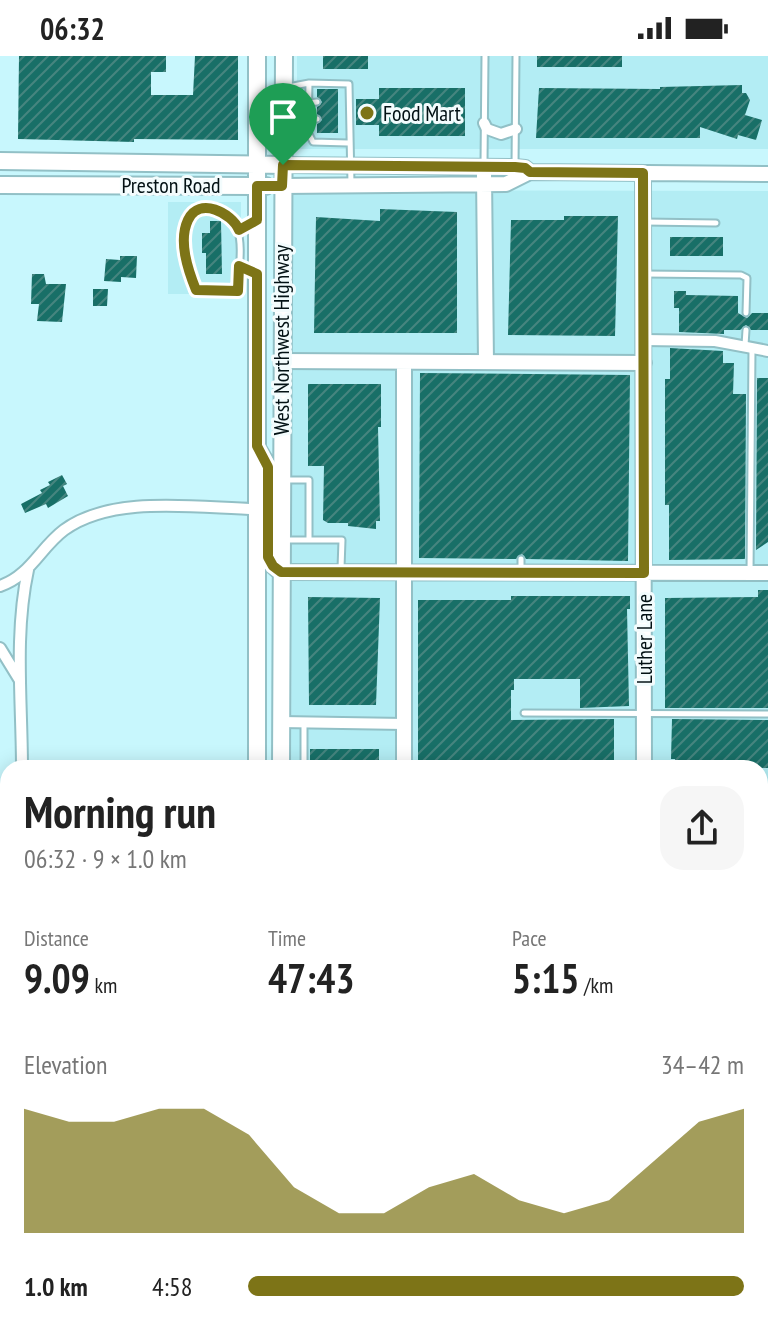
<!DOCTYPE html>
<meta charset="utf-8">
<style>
:root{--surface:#fff;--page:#f6f6f6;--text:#222;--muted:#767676;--accent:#7d7417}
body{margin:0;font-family:"PT Sans Narrow",sans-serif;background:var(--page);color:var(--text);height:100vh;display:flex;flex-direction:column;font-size:30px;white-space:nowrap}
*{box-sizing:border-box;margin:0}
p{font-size:26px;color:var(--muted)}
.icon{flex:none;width:44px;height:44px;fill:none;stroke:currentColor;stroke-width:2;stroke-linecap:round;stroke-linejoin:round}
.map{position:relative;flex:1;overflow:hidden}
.side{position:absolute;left:0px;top:704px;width:768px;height:572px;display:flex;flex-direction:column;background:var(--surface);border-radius:24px 24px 0 0;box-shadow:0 4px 20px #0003}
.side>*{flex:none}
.pin{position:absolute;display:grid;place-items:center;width:68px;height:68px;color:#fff;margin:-82px -34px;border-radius:50% 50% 50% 0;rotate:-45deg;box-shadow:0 0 8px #0007}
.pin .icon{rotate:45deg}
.round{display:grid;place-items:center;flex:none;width:84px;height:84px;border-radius:24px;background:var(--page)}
.headline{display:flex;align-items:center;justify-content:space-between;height:136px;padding:0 24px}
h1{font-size:44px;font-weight:800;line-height:60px}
.metrics{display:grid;grid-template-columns:repeat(3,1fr);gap:12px;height:136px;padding:8px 24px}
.metrics div{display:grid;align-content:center}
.metrics b{font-size:40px;font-weight:800}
.metrics small{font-size:22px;font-weight:400}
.metrics p{font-size:22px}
.chart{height:224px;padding:16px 24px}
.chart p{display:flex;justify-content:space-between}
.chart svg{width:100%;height:144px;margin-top:8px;fill:var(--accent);opacity:.7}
ul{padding:0 24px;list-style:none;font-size:26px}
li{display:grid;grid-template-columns:128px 96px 1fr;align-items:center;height:60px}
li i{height:20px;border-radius:10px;background:var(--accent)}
.status{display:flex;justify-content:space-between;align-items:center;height:56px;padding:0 40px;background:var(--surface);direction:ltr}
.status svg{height:22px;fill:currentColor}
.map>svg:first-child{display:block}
.built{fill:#b3edf4}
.building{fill:url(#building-hatch)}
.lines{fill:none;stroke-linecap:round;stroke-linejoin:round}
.lane-casing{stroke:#92c0c6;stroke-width:9}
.street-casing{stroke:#92c0c6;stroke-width:14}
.secondary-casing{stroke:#92c0c6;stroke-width:18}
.primary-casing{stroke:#92c0c6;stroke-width:20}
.highway-casing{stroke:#92c0c6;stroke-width:22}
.lane{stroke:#fff;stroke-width:5}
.street{stroke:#fff;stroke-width:10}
.secondary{stroke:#fff;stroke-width:14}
.primary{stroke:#fff;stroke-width:16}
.highway{stroke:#fff;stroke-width:18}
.route-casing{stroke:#fff;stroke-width:16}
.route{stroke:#7d7417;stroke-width:10}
.poi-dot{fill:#7d7417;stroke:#f3fcfd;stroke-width:3}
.labels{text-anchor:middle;stroke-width:6;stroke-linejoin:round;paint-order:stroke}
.poi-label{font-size:22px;fill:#021114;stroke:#f3fcfd;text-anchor:start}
.street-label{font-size:22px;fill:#021114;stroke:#f3fcfd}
</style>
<div class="status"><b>06:32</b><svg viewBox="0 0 49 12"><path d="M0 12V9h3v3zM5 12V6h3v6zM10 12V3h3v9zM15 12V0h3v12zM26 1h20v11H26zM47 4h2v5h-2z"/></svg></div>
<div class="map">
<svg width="768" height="1276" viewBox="0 0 768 1276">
<defs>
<pattern id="building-hatch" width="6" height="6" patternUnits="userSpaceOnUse" patternTransform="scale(2)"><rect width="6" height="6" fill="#186f67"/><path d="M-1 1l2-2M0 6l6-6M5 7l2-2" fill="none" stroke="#46857f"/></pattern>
</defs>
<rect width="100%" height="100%" fill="#c8f7fd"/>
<path class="built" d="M297 0H768V93H297Z
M293 134 768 135V1276H481L448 1268H760V712H291Z
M168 146H241V238H168Z"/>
<path class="building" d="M19 0H166V16H151V39H193L195 0H238V84L134 83V86L18 83Z
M323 0H368V13H323Z
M537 0H622V11H537Z
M742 29V37H746L750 44 745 59 762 64 756 84 738 79 737 83 700 71V82H536L539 32 660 33V31Z
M379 32H465V80H379V69H356V43H379Z
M317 33H338V77H317V68L322 64 317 58V51L322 46 317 41Z
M380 153 457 156V277H314L316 161 380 165Z
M564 160H618L615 280 508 279 511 164H564Z
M210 165H221L222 218H206V197H202V177H210Z
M670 181H723V200H670Z
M120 200H137L136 222 121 221V226L104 225 106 203 120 204Z
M32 218H44L46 228H66L62 266 37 265 39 248H31Z
M93 233H108L107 250H93Z
M674 235H686V239L738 240V257L747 262 752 257H768V274H751L746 269 740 274H724V278L679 276V252H674Z
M670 292 723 295V307H734L733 338H746L745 503 669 504V449H665V323H670Z
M420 317 630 319 628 505 526 503 522 498 516 503 419 502Z
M757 322H768V486L756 494Z
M308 328H381V371H378L380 465H376V473L348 470V467H328L323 464 324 410H308Z
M62 419 67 428 63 430 68 440 48 452 46 448 25 457 21 448 42 437 40 434 50 429 48 426Z
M758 534H768V652H665V542L758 541Z
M511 540H630V553H627L629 650 580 652V623H514V634H511V664L614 663V712H418V544H511Z
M308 541 380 542 376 649H309Z
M672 663 768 664V712H675V703H671Z
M310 693H379V712H310Z"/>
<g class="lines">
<g class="lane-casing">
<path id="lane" d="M309 27 308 76 313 86 348 87
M288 31 309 27 349 28 351 128
M308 47 317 46
M308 63H317
M285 71H308
M484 107 485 0
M515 110 516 0
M202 153C252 154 239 198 238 235L196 234C186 209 172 167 202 153Z
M645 166 716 167
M645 218 741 219 747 222 746 257
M745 289 746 274
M286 424H309V484
M284 484H342L341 512
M521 516V503
M750 516 752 294
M524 657 768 658
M304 667V712
M100 712H221
M760 736 768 734
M760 798 764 808 765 833
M0 892H8
M760 958H768
M0 1208 8 1207
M515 1268V1276"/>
</g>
<g class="street-casing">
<path id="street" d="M484 67 487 73 501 78 516 73
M644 284 715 285 768 295
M0 530C30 520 40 492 64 474 113 438 198 452 257 453
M0 592 19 623
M281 666 404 668
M22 712C22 647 14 578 28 514"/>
</g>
<g class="secondary-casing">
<path id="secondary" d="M283 109 515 111 525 112 530 116 768 118
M643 117 644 712
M484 119 486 306
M282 130 506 128 530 116
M281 305 644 307
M281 516 768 517
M404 712V306
M0 834 8 835
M760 834 768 837
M0 851H8
M760 856 768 854
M355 1268 387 1276
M408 1276 411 1268
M651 1276V1268"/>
</g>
<g class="primary-casing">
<path id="primary" d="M0 105 283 109
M0 129 266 130
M257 392 268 411V501L270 506 281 516
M257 712V0
M281 712 284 0
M255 1268V1276
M285 1276V1268"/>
</g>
<g class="highway-casing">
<path id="highway" d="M0 1256H8
M0 1275 14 1276"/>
</g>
<use href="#lane" class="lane"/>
<use href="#street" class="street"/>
<use href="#secondary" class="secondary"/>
<use href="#primary" class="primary"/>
<use href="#highway" class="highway"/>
</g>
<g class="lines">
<g class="route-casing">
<path id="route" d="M283 109 515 111 525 112 530 116 643 117 644 517 281 516 273 510 268 501V411L257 390V218L239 210 238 235 196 234C188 214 178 185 188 164 199 140 232 157 239 174L257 164V130H282Z"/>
</g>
<use href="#route" class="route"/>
</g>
<circle class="poi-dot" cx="367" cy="57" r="8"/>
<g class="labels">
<g class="poi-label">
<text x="383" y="65">Food Mart</text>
</g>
<g class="street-label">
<text x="171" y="137">Preston Road</text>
<text transform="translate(281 284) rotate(-90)" y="8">West Northwest Highway</text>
<text transform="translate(644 583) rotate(-90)" y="8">Luther Lane</text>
</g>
</g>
</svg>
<div class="pin" style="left:283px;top:109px;background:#1e9e55"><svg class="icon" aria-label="arrive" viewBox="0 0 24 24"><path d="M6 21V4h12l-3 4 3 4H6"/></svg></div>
<section class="side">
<div class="headline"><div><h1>Morning run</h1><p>06:32 · 9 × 1.0 km</p></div><a class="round"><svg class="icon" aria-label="share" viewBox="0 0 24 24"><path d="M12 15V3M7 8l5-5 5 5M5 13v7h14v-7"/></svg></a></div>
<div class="metrics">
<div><p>Distance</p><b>9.09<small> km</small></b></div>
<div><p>Time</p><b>47:43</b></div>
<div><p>Pace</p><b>5:15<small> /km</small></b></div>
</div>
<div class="chart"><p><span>Elevation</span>34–42 m</p>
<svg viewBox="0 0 160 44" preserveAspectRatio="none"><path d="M0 44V6L10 10L20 10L30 6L40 6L50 14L60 30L70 38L80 38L90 30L100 26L110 34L120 38L130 34L140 22L150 10L160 6V44z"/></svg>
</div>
<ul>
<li><b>1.0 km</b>4:58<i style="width:100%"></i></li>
</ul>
</section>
</div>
